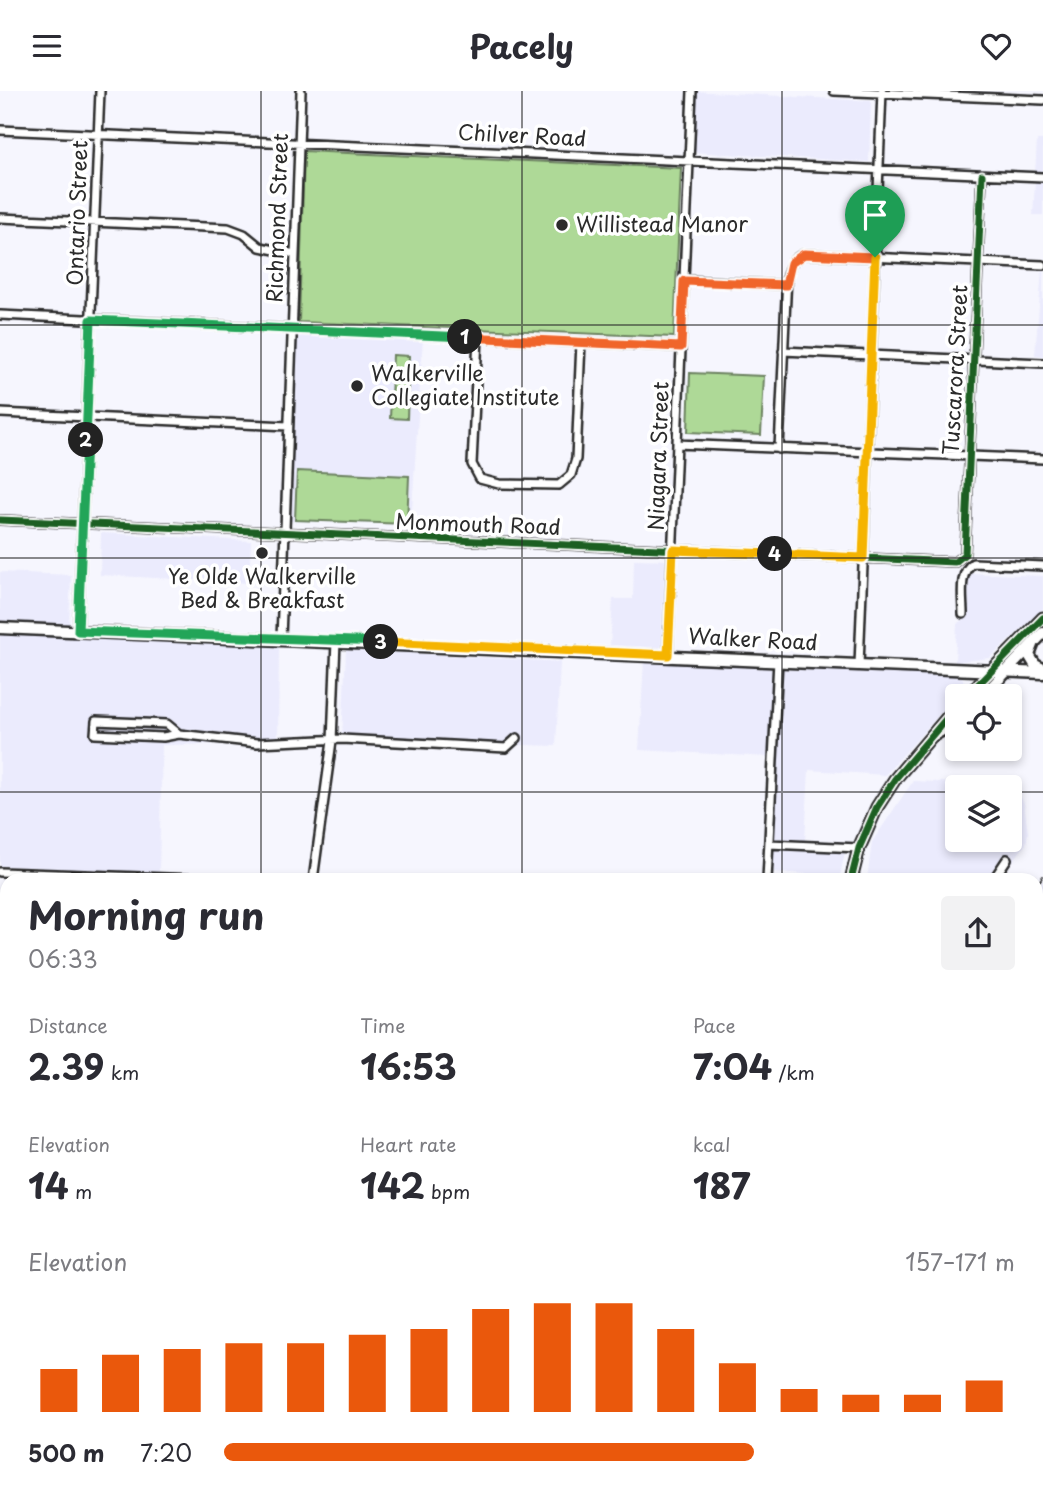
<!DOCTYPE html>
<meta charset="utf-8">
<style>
:root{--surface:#fff;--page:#f2f2f3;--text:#2b2b33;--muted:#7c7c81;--accent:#ea580c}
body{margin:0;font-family:"Playpen Sans",sans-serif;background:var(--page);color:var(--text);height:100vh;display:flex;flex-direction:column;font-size:26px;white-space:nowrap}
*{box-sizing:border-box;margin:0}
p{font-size:23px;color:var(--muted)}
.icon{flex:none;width:38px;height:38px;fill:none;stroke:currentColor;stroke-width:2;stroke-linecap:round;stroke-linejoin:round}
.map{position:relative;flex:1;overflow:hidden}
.details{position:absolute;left:0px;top:782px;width:1043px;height:621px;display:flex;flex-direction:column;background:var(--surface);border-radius:21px 21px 0 0;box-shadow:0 4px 10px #0003}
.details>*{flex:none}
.tools{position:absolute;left:945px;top:593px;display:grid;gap:14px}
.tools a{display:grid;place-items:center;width:77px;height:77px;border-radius:7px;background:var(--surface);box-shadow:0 4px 10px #0003;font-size:35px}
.pin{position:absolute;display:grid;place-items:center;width:60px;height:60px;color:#fff;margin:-72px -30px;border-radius:50% 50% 50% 0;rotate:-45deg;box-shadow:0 0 7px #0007}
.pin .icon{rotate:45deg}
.km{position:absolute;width:35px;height:35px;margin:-18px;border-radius:50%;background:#222;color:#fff;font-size:19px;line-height:35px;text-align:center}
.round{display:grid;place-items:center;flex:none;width:74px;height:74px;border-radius:7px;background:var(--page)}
.summary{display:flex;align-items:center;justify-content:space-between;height:119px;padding:0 28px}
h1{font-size:38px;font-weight:700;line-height:52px}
.stats{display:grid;grid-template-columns:repeat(3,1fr);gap:10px;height:119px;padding:7px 28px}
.stats div{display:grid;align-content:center}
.stats b{font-size:35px;font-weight:700}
.stats small{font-size:19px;font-weight:400}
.stats p{font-size:19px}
.chart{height:196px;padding:14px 28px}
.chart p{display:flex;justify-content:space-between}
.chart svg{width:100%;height:126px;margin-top:7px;stroke:var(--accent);stroke-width:6}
ul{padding:0 28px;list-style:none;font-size:23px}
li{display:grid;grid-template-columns:112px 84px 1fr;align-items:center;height:52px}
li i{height:18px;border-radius:9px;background:var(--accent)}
header{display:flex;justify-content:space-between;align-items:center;height:91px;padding:0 28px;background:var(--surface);font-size:32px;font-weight:700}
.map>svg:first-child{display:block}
.built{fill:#ebebfd;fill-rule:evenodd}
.green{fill:#aed997;stroke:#6c8261;stroke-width:2}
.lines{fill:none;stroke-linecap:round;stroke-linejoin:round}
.street-casing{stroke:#2b2b2b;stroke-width:12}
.secondary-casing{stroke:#2b2b2b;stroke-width:15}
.street{stroke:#fff;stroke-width:7}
.secondary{stroke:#fff;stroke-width:10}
.rail{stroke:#2b2b2b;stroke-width:2}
.cycleway-casing{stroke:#fff;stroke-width:11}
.cycleway{stroke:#1b5e20;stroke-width:7}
.split-1-casing{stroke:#fff;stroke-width:14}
.split-2-casing{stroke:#fff;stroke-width:14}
.split-3-casing{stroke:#fff;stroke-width:14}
.split-4-casing{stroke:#fff;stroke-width:14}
.split-5-casing{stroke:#fff;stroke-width:14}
.split-1{stroke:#f0652b;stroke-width:9}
.split-2{stroke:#22a559;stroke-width:9}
.split-3{stroke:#22a559;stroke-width:9}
.split-4{stroke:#f5b400;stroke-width:9}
.split-5{stroke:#f5b400;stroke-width:9}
.grid{fill:none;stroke:#2b2b2b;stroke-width:2;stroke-opacity:0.55}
.poi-dot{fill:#2b2b2b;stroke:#fff;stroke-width:2.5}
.labels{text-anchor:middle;stroke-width:7;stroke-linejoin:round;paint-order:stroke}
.street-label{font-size:21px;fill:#2b2b2b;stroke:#fff}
.poi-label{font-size:21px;fill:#2b2b2b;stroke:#fff;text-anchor:start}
</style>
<header><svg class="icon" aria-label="menu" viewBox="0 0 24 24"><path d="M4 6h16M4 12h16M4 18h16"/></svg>Pacely<svg class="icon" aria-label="heart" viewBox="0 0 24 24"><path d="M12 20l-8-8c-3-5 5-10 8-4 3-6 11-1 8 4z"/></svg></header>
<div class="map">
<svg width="1043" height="1402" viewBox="0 0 1043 1402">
<rect width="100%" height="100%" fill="#f6f6fe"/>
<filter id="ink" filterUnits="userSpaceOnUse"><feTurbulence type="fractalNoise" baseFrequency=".0143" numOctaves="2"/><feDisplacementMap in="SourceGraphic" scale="14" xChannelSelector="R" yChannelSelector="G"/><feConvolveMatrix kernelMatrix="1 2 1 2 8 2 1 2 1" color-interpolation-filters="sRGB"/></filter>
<g filter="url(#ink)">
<path class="built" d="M693 0 871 10 869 71 690 61Z
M1037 49H1043V83H1035Z
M1035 91H1043V124H1033Z
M1042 179H1043V265L1035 264Z
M295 242 423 247 411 434 286 430Z
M101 442 251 450 249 492 100 484Z
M634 468 673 469 668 558 610 555 613 508H633Z
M0 481 71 484 69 533 0 530Z
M968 482 1043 485V518L990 567 955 571 957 533 969 523Z
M0 541 279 554 278 652 162 654 159 782 0 775Z
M346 558 560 571 556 655 342 648Z
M644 568 772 575 769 666 639 659Z
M782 578 956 583 962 585 965 595 885 684 809 679 805 749 772 748Z
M913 690 1014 694 1024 712 1028 742 1026 753 999 789 867 788 872 751ZM957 696H1010V749H957Z
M775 753 846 756 840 785 774 781 771 767Z
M1043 790V1179L1036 1191V800Z
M0 1040H7V1074H0Z
M0 1145 7 1146V1396L570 1397 566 1402H0Z
M596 1397V1396L659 1397 656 1402H592Z"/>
<path class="green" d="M304 60 681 77 674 246 299 231Z
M393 264 409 265 407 328 390 327Z
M690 282 764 285 761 344 688 341Z
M297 380 409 385 407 433 295 429Z"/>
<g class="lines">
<g class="street-casing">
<path id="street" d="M834 0 1043 9
M0 39 1043 86
M0 127 228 137 244 143 260 156 295 163
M684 189 786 194
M0 224 681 256
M478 246 472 373 480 388 499 393 559 394 571 384 576 368 581 251
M783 260 1043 272
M0 322 288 335
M677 353 1043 368
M779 358 787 185C790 173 793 168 804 163L1043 174
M0 429 955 471 965 463 982 84
M963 523C963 507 958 481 973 472L1043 475
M78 540 100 0
M281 548 301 0
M668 564 692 0
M859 574 882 0
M179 643 167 633 96 630 95 643 163 646 179 643 257 652 342 648 506 657 517 647
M769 753 859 757
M0 781 225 789
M313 789 332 650 336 550
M767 789 778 569
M993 789 1007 768
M0 868H7
M0 954H7
M0 1087 7 1098
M0 1104 7 1114
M1036 1154H1043
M0 1365H7
M671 1399 740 1402"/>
</g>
<g class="secondary-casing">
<path id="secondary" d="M0 537 1043 582
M1033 554 1029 564 1035 574 1043 578
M966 606 1043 527
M982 606 1043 542
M934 644 957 631
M851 789 859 757 877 716 895 688 957 615
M0 1030H7
M1036 1079H1043
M1036 1196 1043 1182
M669 1402 672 1396
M929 1402 932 1396"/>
</g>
<use href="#street" class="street"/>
<use href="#secondary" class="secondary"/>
<path class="rail" d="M1036 795 1043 785
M0 1154 7 1160
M0 1182 7 1193
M146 1396 150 1402
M583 1402 587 1396"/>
<g class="cycleway-casing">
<path id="cycleway" d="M0 429 955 471 965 463 982 84
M966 606 1043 527
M851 789 859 757 877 716 895 688 957 615"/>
</g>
<use href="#cycleway" class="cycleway"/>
</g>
</g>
<g class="lines" filter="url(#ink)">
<g class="split-1-casing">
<path id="split-1" d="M465 246 681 256 684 190 786 194 791 172 804 163 875 166"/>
</g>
<g class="split-2-casing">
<path id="split-2" d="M86 349 91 229 465 246"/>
</g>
<g class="split-3-casing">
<path id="split-3" d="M86 349 78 540 381 551"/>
</g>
<g class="split-4-casing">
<path id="split-4" d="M381 551 668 564 673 459 775 463"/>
</g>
<g class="split-5-casing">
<path id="split-5" d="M775 463 863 467 875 166"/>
</g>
<use href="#split-1" class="split-1"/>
<use href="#split-2" class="split-2"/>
<use href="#split-3" class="split-3"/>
<use href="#split-4" class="split-4"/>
<use href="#split-5" class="split-5"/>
</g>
<path class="grid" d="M261 0V789M522 0V789M782 0V789M0 234H1043M0 467H1043M0 701H957M1010 701H1043M0 935H7M1036 935H1043M0 1168H7M1036 1168H1043M261 1396V1402M522 1396V1402M782 1396V1402"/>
<g class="poi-dot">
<circle cx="562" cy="134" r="7"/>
<circle cx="357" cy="295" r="7"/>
<circle cx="262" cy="462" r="7"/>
</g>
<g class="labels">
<g class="street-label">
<text transform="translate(522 45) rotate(3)" y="7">Chilver Road</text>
<text transform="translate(78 122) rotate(-88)" y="7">Ontario Street</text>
<text transform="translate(278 127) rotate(-88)" y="7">Richmond Street</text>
<text transform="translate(956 279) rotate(-87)" y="7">Tuscarora Street</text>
<text transform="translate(659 365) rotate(-88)" y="7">Niagara Street</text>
<text transform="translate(478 434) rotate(2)" y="7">Monmouth Road</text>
<text transform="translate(753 549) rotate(3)" y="7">Walker Road</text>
</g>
<g class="poi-label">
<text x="576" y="141">Willistead Manor</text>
<text x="371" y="290">Walkerville<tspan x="371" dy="24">Collegiate Institute</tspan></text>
<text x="262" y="493" text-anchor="middle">Ye Olde Walkerville<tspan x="262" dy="24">Bed &amp; Breakfast</tspan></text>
</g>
</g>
</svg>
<div class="tools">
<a><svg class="icon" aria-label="locate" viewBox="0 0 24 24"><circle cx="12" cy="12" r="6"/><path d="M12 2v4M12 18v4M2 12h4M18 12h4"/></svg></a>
<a><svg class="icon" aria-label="layers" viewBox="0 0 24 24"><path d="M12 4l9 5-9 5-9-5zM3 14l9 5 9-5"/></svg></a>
</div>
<div class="pin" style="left:875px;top:166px;background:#1e9e55"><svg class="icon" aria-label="arrive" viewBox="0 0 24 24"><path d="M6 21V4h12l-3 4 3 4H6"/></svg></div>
<b class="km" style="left:465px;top:246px">1</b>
<b class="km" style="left:86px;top:349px">2</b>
<b class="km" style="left:381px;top:551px">3</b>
<b class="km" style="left:775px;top:463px">4</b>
<section class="details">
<div class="summary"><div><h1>Morning run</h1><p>06:33</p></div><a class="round"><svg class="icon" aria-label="share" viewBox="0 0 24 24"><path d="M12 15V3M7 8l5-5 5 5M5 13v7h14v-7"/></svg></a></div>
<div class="stats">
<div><p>Distance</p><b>2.39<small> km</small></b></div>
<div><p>Time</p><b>16:53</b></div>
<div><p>Pace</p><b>7:04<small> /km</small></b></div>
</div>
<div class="stats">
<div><p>Elevation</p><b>14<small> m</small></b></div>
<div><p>Heart rate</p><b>142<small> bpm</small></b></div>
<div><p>kcal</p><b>187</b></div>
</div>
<div class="chart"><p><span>Elevation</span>157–171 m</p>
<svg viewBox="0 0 160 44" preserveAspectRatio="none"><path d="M5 44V29M15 44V24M25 44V22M35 44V20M45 44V20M55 44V17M65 44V15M75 44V8M85 44V6M95 44V6M105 44V15M115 44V27M125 44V36M135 44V38M145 44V38M155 44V33"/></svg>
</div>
<ul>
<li><b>500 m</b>7:20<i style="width:67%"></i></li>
</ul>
</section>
</div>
